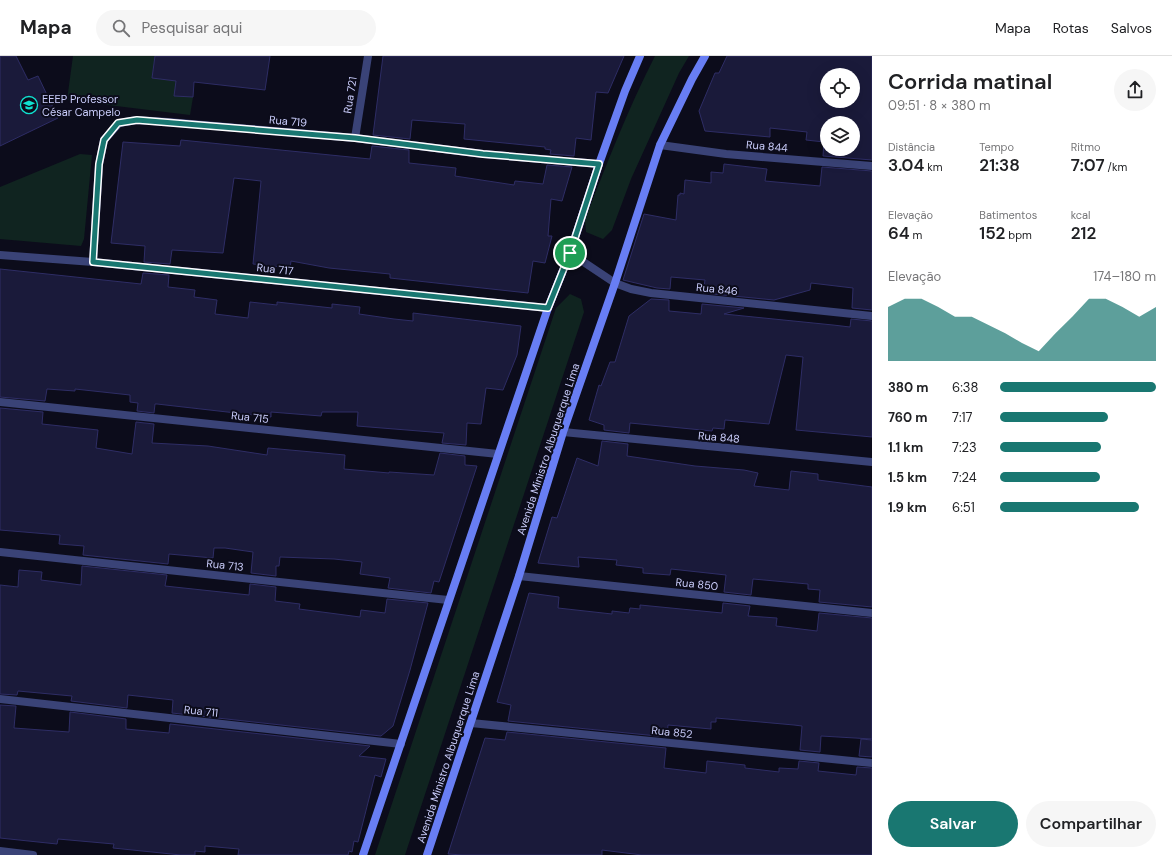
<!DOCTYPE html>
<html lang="pt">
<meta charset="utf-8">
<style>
:root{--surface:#fff;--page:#f6f6f6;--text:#202124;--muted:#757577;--line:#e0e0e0;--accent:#197771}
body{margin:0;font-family:"DM Sans",sans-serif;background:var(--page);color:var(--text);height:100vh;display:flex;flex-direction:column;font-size:15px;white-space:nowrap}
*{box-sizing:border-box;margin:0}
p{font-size:13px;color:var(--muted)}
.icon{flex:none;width:22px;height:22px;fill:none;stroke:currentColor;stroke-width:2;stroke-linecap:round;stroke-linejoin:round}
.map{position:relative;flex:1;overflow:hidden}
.drawer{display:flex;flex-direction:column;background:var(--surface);width:300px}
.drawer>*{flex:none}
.fabs{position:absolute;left:820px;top:12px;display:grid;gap:8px}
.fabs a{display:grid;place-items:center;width:40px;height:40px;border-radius:50%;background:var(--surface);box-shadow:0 4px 16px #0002;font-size:20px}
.pin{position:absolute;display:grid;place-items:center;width:34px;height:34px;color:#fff;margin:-17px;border:2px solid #fff;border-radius:50%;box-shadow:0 1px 4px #0007}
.round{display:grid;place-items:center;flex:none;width:42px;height:42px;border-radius:21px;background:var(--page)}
.headline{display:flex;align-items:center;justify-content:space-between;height:68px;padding:0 16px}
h1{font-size:22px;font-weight:600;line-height:30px}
.metrics{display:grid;grid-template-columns:repeat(3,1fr);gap:6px;height:68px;padding:4px 16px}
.metrics div{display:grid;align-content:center}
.metrics b{font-size:17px;font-weight:600}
.metrics small{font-size:11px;font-weight:400}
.metrics p{font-size:11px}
.chart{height:112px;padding:8px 16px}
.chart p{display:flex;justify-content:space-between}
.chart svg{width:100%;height:72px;margin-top:4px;fill:var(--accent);opacity:.7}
.primary-button{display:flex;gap:8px;margin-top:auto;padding:8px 16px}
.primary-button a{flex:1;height:46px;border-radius:24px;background:var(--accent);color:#fff;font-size:16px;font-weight:600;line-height:46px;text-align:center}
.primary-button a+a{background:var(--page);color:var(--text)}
ul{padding:0 16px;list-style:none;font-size:13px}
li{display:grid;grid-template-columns:64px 48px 1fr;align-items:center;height:30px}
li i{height:10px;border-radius:5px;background:var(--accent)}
header{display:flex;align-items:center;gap:24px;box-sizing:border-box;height:56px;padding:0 20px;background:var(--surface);border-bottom:1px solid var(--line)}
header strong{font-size:19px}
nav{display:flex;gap:22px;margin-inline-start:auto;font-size:14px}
.search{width:280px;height:36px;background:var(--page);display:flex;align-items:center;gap:10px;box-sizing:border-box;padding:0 14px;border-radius:22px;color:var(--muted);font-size:15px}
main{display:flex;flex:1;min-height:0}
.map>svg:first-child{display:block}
.green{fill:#102420}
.building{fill:#1a1a3a;stroke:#2e2d65;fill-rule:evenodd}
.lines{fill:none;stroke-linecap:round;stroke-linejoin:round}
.street{stroke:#3a4377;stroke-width:8}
.secondary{stroke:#687ef4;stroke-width:8}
.route-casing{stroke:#fff;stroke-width:8}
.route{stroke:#197771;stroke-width:5}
.labels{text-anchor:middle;stroke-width:4;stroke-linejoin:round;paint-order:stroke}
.street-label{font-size:11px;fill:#cacdfb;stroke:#0c0c1b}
.poi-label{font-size:11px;fill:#cacdfb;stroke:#0c0c1b;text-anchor:start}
</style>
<header>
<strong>Mapa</strong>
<div class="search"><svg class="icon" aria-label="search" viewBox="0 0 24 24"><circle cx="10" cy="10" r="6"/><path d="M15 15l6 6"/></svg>Pesquisar aqui</div>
<nav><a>Mapa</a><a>Rotas</a><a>Salvos</a></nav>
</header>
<main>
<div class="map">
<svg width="872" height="799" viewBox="0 0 872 799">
<rect width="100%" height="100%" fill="#0c0c1b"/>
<path class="green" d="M73 0H155L152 22 176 25 175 39 193 41 190 59 67 44Z
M655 0H689L679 17 631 123 612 174 603 183 586 176 585 164C606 109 628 53 655 0Z
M80 98 92 99 84 183 81 190 0 183V131Z
M570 238 581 243 584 256 405 799H375L556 252Z"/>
<path class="building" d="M0 0H16L28 24 38 20 58 62 0 90Z
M155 0H270L265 34 194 26 193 41 174 40 176 25 152 22Z
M383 0H624L608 37 596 36 591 84 576 82 574 100 550 98 551 94 545 93V91L464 83 465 68 412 64 410 83 373 79Z
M727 0H872V104L823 100 824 86 806 84 807 76 770 72V81L705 75 699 55 715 17H719ZM827 19H853V45H827ZM827 67H853V93H827Z
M181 84 370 103 372 90 409 94V107L456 112 455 120 514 129 515 125 543 128 547 109 572 111 562 145 551 143 548 180H552L545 207 533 205 528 237 390 222V218L329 212 291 205 290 212 253 208 261 125 234 122 223 197 172 194 170 208 144 206 145 190 111 187 123 86 180 90Z
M724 108 767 113 765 125 820 130 822 111 872 115V254L852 252 853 232 811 227 810 234 774 244 703 237 705 224 671 221 670 233 657 232 623 224 644 158 676 164 678 139H680V137L684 138 685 124 711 127V116L723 117Z
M0 213 141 228 143 217 169 219 168 231 195 234 194 241 217 244 215 258 248 262 250 246 277 249V246L332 252V248L360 251 359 258 394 263 413 265V257L521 270 517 299 503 334 486 332 481 368 467 367 466 389 442 387 444 377 357 370 358 356H322L321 360 271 356V361L157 348H155L154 357 137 355 138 347 130 346V339L75 333V335L47 333 45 345 0 341Z
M651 243 669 244V255L701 258 702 248 744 252 724 258 833 269 850 271 851 263 872 265V381L796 374 803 301 786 299 769 368 725 364 724 373 713 372 712 375 630 367 629 377 604 374V369L589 364 599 329 601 330 610 306H615L629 260Z
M0 352 43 356 42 368 98 374 96 392 132 398 136 366 154 368 152 387 208 390 267 399 268 392 345 399 344 413 389 417V416L434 419 440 397 465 400V409L477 410 439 526 434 525 431 537 388 532 390 522 360 518 362 506 334 503 280 501 279 510H276V520L251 517 253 496 225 492H214L213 502 169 498 168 508 83 499 84 490 59 488 60 479 0 474Z
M602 385 628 388 627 400 695 410 744 414 758 417 754 430 789 434 791 415 818 418V424L872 431V551L819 546 820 534 808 533V528L753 523 751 539 724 536 726 519 671 513 670 519 643 517V512L616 509 617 504 578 501 579 511 538 507 552 461 557 462 577 402 598 410Z
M82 510 167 519 165 530 249 539 250 528 276 531 275 545 300 548 299 553 360 561 361 554 385 557 387 543 428 547 410 614 393 670 381 680 172 657 173 644 128 639 127 652 71 645 72 640 18 635 17 639 0 638V529L18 531 19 514 42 516 41 524 81 529Z
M529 537 559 541 558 552 612 558V555L629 557 630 552 640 553V549L722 557 723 547 750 550 748 560 777 562 776 570 817 575 819 557 872 562V683L821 680 820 696 800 694 802 670 794 669 716 662V666H711V673L668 669 667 681 508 665 511 649 497 646Z
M0 649 16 650 14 672 69 676 70 656 126 663V673L169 677 170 668 370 690 359 700 386 703 381 721 375 719 358 786 354 785 352 796 349 795 348 799H238L239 793 205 790V796L195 795V799H181L113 792 114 788 58 783 57 788 0 782Z
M507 676 666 692 664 712 706 717 707 705 745 709V712L779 716V712L798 713 799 705 819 707 818 715 856 719 857 711 872 712V799H642L602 794V799H463L448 798 485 682 505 684Z
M861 683 872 684V701L859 700Z"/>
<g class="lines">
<path class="street" d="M355 82 368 0
M660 89 726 98 872 110
M570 197 615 227 631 233 651 237 872 260
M0 199 93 206 548 252
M93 206 99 109 104 84 119 67 137 64 168 66 355 82 483 98 599 108
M0 346 498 398
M563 376 872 406
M0 496 448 544
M519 520 872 557
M0 643 401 688
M471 667 872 707
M0 795 33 799"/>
<path class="secondary" d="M363 799 548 252 570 197 599 108 625 35 640 0
M427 799 519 520 563 376 615 227 660 89 692 23 705 0"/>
</g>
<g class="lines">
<g class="route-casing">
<path id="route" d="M137 64 355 82 483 98 599 108 570 197 548 252 93 206 99 108 104 84 118 67Z"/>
</g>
<use href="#route" class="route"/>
</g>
<defs>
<g id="school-ring" transform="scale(0.9)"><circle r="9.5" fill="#0c0c1b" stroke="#10e1d0" stroke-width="1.5"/><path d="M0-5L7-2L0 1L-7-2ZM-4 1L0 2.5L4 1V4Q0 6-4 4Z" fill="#10e1d0"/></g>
</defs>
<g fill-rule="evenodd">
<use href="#school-ring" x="29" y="49"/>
</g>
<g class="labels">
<g class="street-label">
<text transform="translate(350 39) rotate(-81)" y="4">Rua 721</text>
<text transform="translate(288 65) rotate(5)" y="4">Rua 719</text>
<text transform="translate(767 90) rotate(5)" y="4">Rua 844</text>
<text transform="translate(275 213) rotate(6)" y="4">Rua 717</text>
<text transform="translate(717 233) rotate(6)" y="4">Rua 846</text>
<text transform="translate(250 361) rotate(6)" y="4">Rua 715</text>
<text transform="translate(719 381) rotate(5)" y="4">Rua 848</text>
<text transform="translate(548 393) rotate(-72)" y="4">Avenida Ministro Albuquerque Lima</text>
<text transform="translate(225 509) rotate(6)" y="4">Rua 713</text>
<text transform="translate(697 528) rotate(6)" y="4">Rua 850</text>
<text transform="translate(201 655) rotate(6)" y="4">Rua 711</text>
<text transform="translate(672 676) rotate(6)" y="4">Rua 852</text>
<text transform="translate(448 701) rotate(-72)" y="4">Avenida Ministro Albuquerque Lima</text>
</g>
<g class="poi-label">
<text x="42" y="47">EEEP Professor<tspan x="42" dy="13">César Campelo</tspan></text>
</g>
</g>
</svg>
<div class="fabs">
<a><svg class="icon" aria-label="locate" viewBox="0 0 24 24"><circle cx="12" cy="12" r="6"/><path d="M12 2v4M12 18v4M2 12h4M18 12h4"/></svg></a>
<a><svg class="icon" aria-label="layers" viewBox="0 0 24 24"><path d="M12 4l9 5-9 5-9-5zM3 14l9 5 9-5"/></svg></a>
</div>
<div class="pin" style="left:570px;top:197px;background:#1e9e55"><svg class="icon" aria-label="arrive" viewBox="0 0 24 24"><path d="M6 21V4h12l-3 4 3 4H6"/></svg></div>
</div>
<section class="drawer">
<div class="headline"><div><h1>Corrida matinal</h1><p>09:51 · 8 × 380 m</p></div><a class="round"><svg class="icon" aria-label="share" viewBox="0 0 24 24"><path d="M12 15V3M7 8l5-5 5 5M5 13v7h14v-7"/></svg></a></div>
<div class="metrics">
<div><p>Distância</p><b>3.04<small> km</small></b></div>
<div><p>Tempo</p><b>21:38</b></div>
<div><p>Ritmo</p><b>7:07<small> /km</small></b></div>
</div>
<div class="metrics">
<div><p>Elevação</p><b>64<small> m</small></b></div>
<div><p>Batimentos</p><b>152<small> bpm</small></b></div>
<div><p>kcal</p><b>212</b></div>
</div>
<div class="chart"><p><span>Elevação</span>174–180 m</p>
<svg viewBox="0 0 160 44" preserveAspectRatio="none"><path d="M0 44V11L10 6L20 6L30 11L40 17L50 17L60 22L70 27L80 33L90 38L100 27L110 17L120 6L130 6L140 11L150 17L160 11V44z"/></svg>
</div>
<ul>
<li><b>380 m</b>6:38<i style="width:100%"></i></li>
<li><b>760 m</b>7:17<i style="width:69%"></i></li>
<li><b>1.1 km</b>7:23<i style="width:65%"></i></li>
<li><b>1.5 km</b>7:24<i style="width:64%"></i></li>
<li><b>1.9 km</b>6:51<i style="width:89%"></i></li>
</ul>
<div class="primary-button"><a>Salvar</a><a>Compartilhar</a></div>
</section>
</main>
